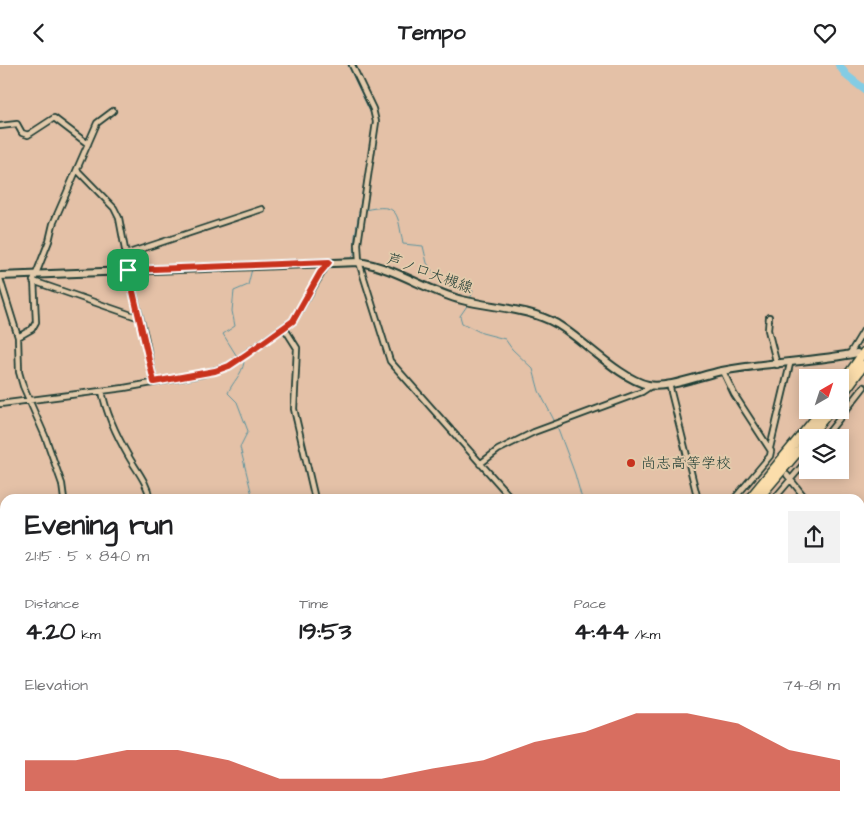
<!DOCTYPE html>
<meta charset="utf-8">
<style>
:root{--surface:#fff;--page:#f2f2f2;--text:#202124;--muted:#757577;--accent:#c8321e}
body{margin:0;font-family:"Architects Daughter","Klee One",sans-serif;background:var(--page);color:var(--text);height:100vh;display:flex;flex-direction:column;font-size:19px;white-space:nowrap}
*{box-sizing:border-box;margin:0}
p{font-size:16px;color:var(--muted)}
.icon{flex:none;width:28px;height:28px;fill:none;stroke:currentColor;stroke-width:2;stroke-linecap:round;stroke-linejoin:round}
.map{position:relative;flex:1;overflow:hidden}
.details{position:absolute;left:0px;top:429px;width:865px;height:321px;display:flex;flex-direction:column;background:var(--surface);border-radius:15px 15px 0 0;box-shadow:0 2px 12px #0003}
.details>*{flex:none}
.needle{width:32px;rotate:39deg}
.tools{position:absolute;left:799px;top:304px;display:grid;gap:10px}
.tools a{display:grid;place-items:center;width:50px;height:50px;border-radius:0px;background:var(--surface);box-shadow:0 2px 12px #0003;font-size:25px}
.pin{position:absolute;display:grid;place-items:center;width:42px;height:42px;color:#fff;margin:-21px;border-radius:10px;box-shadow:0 2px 8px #0006}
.round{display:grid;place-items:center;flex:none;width:52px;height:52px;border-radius:0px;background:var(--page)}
.head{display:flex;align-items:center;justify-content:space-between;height:85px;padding:0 25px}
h1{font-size:28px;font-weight:700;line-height:38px}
.stats{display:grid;grid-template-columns:repeat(3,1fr);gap:8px;height:85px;padding:5px 25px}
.stats div{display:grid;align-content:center}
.stats b{font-size:25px;font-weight:700}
.stats small{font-size:14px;font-weight:400}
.stats p{font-size:14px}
.chart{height:140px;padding:10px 25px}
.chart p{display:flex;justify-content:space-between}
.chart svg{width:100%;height:90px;margin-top:5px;fill:var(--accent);opacity:.7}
header{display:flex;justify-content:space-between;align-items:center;height:65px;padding:0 25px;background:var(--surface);font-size:22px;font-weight:700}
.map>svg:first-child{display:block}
.water{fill:#83cce4;stroke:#5b939e}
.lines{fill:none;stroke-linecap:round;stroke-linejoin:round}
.stream{stroke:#5b939e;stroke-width:1}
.river{stroke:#83cce4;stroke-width:8}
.minor-casing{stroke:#1f3d34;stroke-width:8}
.tertiary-casing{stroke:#1f3d34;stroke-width:9}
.secondary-casing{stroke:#1f3d34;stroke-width:10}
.primary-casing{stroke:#1f3d34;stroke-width:11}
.motorway-casing{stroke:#1f3d34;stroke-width:11}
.minor{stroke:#e3caab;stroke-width:4.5}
.tertiary{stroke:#e3caab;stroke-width:5.5}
.secondary{stroke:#e3caab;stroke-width:6}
.primary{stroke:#fbddab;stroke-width:7}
.motorway{stroke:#fbddab;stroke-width:8}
.route-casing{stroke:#fff;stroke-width:10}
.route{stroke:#c8321e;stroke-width:6}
.poi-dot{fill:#c8321e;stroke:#e3caab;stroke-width:2}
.labels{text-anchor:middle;stroke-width:4;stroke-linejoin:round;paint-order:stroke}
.street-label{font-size:15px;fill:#1f3d34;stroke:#e3caab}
.poi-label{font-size:15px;fill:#1f3d34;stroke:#e3caab;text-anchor:start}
</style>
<header><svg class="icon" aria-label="back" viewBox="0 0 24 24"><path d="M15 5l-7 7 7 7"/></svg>Tempo<svg class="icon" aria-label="heart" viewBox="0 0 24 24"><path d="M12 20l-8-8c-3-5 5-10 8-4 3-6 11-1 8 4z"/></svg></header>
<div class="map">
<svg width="864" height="749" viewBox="0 0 864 749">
<rect width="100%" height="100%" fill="#e4c1a7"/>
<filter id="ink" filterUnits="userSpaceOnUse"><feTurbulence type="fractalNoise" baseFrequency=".02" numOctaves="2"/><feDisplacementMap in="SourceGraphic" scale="10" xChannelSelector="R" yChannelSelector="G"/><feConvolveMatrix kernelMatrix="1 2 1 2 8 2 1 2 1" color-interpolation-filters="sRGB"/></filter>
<g filter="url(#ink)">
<path class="water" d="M5 678V745H11V749H0V680Z"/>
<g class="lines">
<path class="stream" d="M348 0 372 51
M365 145C400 137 397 149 403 179L423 181 427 198 435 210 445 217 473 226 470 234
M255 198 351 193 354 190 355 171 368 94
M469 238 460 251 462 258 482 268 505 274 512 284 533 304 539 326 555 357
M238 293 223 269 235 261 232 246 234 226 248 220 252 204
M241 295 244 297C242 310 233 316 228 328L237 337 248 366 240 382 253 434
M557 361 575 409 582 434
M616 749 618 745"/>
<path class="river" d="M839 0 847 11 864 24
M0 485 5 494
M95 749V745"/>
<g class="minor-casing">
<path id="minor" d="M352 0 373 44 376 57 358 179 359 197 390 296 512 434
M0 61 17 59 22 68 28 70 54 53 88 79
M77 105 114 143 119 153 132 222 145 271 154 317
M126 189 262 144
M0 214 18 272 19 307 23 321 45 371 62 419 64 434
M33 216 140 253
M769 252 768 265 777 300
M285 264 297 283 294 344 315 434
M18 272 32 264 36 257 34 214 49 176 53 159 97 58 113 46
M849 290 864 265
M723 306 734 329 771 386 770 391 734 434
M669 319 697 431 700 434
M102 326C106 348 118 373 129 392 137 406 147 417 150 434
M0 339 124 323 203 309 229 301 293 256 328 198
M825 372 864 322
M770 383 790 299
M480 399 498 385 534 367 642 327 651 321
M787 410 806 434
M774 434 808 394
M5 473 3 474 5 478
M860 498 864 497
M0 602 5 601
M860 602 864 614
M169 745 171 749
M295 745 297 749
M693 745 694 749
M100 749V745
M272 749V745
M394 749 398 745
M440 749 445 745
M612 749 614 745
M730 749 735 745"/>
</g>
<g class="tertiary-casing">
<path id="tertiary" d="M655 745 659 749"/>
</g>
<g class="secondary-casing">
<path id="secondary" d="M0 211 359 197C396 203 427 226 462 235 494 243 528 243 557 259 584 275 620 314 648 320 668 324 701 310 722 306 767 297 813 297 857 288"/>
</g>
<g class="primary-casing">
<path id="primary" d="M860 610 864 609
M327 749 332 745"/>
</g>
<g class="motorway-casing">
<path id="motorway" d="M840 321 864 287
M840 333 864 300
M809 372 831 345
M749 434 822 345
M758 434 808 375
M411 749 416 745
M422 749 427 745"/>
</g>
<use href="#minor" class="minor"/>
<use href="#tertiary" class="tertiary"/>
<use href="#secondary" class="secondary"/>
<use href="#primary" class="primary"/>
<use href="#motorway" class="motorway"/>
</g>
</g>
<g class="lines" filter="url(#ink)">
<g class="route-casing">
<path id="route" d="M329 197 320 208 293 256 247 289 229 301 215 306 154 317 128 205Z"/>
</g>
<use href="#route" class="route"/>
</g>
<circle class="poi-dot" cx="631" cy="398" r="5"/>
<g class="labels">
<g class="street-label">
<text transform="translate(430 208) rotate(20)" y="5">芦ノ口大槻線</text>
</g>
<g class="poi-label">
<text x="641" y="403">尚志高等学校</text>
</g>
</g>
</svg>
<div class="tools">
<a><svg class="needle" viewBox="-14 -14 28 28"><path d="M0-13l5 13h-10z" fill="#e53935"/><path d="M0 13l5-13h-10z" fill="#757577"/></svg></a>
<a><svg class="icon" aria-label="layers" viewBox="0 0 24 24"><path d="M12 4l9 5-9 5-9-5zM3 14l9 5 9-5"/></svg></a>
</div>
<div class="pin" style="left:128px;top:205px;background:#1e9e55"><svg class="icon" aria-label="arrive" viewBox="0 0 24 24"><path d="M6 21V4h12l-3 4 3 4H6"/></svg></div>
<section class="details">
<div class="head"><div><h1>Evening run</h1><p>21:15 · 5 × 840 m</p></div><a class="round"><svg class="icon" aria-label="share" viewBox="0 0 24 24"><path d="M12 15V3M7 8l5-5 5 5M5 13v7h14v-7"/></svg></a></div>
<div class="stats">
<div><p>Distance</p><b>4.20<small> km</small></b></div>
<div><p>Time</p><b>19:53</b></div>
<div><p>Pace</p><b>4:44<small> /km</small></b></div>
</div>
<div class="chart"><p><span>Elevation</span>74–81 m</p>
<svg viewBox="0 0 160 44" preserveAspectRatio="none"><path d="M0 44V29L10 29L20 24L30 24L40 29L50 38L60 38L70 38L80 33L90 29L100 20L110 15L120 6L130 6L140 11L150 24L160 29V44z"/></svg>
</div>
</section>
</div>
